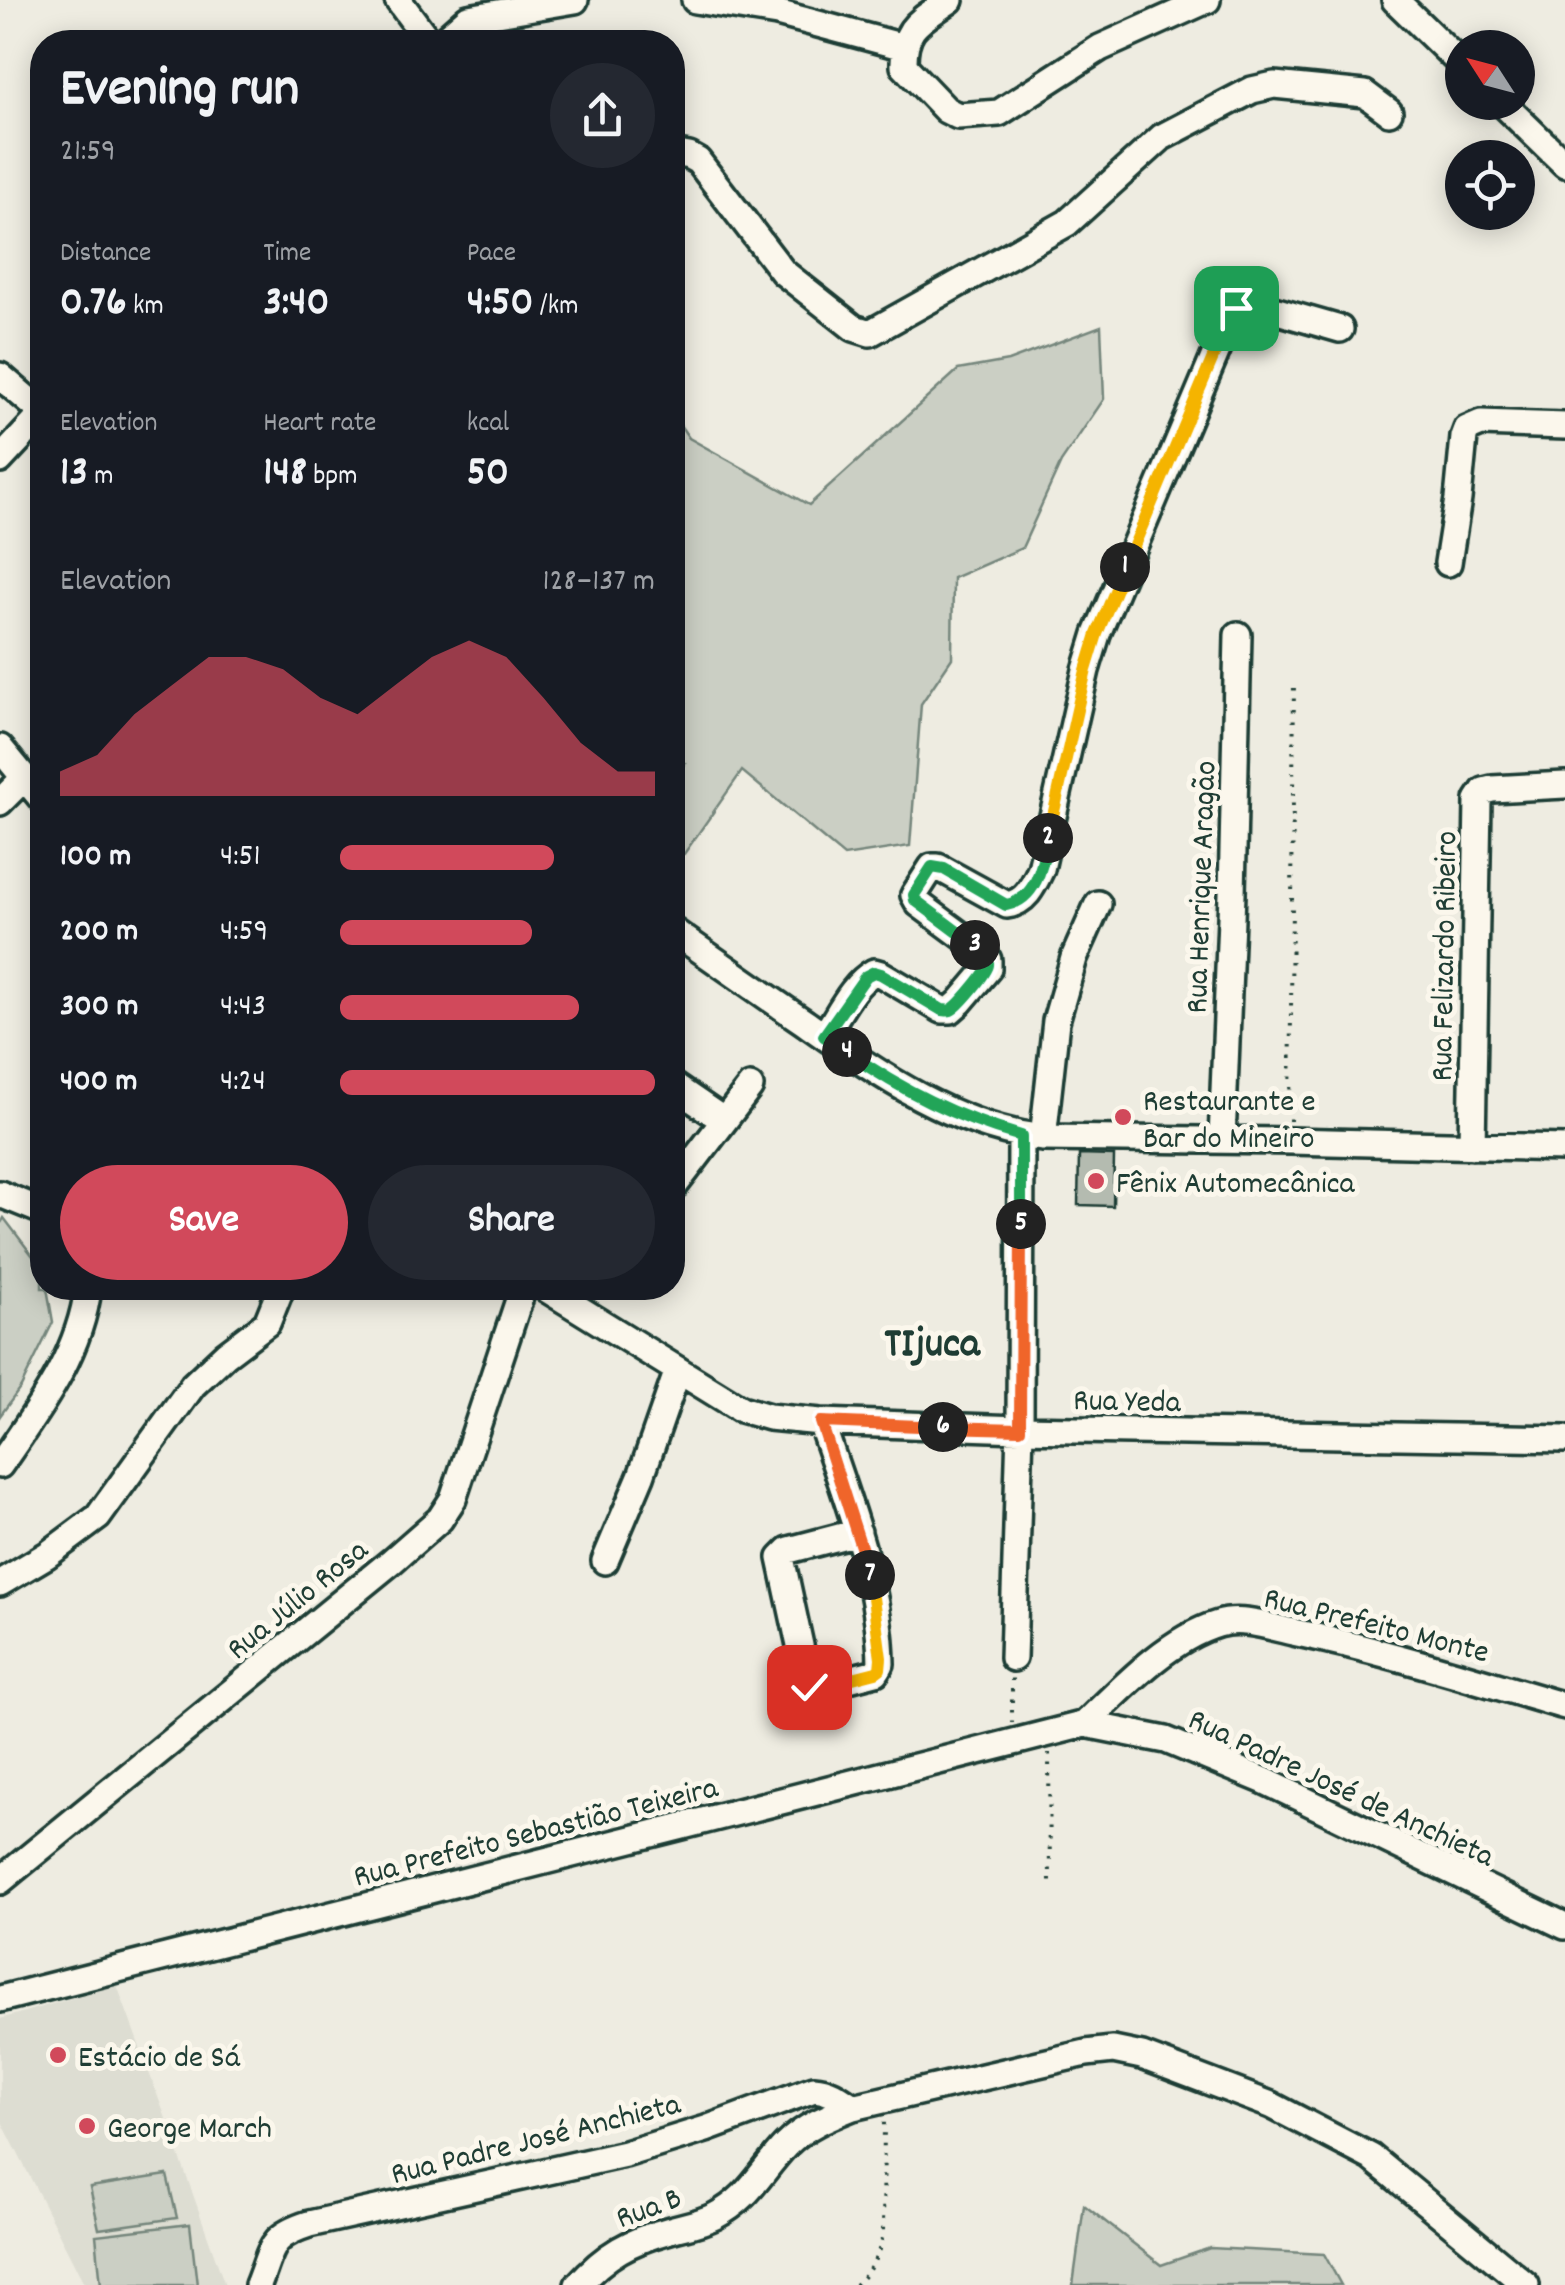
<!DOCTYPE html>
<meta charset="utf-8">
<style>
:root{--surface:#171b24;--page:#242831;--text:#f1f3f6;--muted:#9ea1a6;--accent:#d1495b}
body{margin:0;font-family:Dekko,sans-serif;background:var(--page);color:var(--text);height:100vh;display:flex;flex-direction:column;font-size:38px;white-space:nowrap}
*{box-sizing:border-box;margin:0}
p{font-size:32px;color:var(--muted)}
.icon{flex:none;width:55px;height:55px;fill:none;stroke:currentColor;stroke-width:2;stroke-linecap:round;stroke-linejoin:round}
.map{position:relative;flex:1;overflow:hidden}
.details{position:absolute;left:30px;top:30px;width:655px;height:1270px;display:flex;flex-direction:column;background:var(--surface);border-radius:40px;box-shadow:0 5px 25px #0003}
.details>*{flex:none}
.needle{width:65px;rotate:306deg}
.fabs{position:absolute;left:1445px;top:30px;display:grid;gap:20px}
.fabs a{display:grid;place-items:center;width:90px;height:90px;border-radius:50%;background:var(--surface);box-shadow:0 5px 25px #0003;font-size:50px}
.pin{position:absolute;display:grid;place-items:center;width:85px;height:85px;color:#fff;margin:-42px;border-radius:20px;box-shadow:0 5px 15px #0006}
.km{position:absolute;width:50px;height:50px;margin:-25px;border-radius:50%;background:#222;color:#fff;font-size:28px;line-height:50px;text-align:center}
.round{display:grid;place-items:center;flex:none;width:105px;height:105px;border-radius:52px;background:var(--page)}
.overview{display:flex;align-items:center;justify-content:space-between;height:170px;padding:0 30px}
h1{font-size:55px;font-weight:700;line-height:75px}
.stats{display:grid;grid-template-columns:repeat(3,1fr);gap:15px;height:170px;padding:10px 30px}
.stats div{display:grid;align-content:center}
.stats b{font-size:42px;font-weight:700}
.stats small{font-size:28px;font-weight:400}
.stats p{font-size:28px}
.chart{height:280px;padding:20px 30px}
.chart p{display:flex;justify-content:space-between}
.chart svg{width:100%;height:180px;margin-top:10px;fill:var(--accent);opacity:.7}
.primary-button{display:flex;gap:20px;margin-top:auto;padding:20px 30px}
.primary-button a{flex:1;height:115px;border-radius:60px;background:var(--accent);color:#fff;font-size:40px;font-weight:700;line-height:115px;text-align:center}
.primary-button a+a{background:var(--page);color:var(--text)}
ul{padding:0 30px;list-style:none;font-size:32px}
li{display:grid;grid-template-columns:160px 120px 1fr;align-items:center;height:75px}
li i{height:25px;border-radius:12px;background:var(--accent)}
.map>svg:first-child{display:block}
.built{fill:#ddddd2}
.green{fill:#cbcfc4;stroke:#75867c;stroke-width:2.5}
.building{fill:#b4bbb0;stroke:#1f3d34;stroke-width:2.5}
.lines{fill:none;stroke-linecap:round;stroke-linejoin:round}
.minor-casing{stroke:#1f3d34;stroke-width:32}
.path{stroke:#1f3d34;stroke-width:4;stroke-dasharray:2.5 8;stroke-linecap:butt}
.minor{stroke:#fbf7ec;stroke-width:25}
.split-1-casing{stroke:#fff;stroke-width:20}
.split-2-casing{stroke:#fff;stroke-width:20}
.split-3-casing{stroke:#fff;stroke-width:20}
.split-4-casing{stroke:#fff;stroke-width:20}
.split-5-casing{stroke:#fff;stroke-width:20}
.split-6-casing{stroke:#fff;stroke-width:20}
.split-7-casing{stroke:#fff;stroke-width:20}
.split-8-casing{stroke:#fff;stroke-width:20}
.split-1{stroke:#f5b400;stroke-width:12}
.split-2{stroke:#f5b400;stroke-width:12}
.split-3{stroke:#22a559;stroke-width:12}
.split-4{stroke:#22a559;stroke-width:12}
.split-5{stroke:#22a559;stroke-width:12}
.split-6{stroke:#f0652b;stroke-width:12}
.split-7{stroke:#f0652b;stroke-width:12}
.split-8{stroke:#f5b400;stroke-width:12}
.poi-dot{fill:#d1495b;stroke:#fbf7ec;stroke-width:4}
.labels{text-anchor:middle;stroke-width:10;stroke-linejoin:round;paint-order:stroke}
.street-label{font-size:32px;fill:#1f3d34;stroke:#fbf7ec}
.poi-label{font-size:32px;fill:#1f3d34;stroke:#fbf7ec;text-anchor:start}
.district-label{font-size:42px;font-weight:bold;fill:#1f3d34;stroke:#fbf7ec}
</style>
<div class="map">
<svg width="1565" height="2285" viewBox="0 0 1565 2285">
<rect width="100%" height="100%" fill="#eeece1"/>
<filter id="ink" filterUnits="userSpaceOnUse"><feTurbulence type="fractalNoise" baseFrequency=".01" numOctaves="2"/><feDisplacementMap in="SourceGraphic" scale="20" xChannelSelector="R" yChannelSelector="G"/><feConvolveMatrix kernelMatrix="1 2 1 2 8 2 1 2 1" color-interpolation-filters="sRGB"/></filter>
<g filter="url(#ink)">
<path class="built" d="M117 1985 172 2135 225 2285H85L0 2118V2019Z"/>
<path class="green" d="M1101 326 1104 399 1061 462 1022 548 953 578 952 658 921 704 910 846 844 856 742 771 684 854 673 852V788L685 763 672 760 673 415 689 438 809 505 958 370 1008 361Z
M4 1218 42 1268V1288H47L53 1322 21 1387 0 1416V1225Z
M167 2175 177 2218 99 2229 90 2187Z
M1084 2205 1161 2265 1210 2248 1324 2254 1341 2285H1073Z
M190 2224 197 2285H101L96 2235Z"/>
<path class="building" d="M1079 1155 1114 1156 1113 1206 1078 1205Z"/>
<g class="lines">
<g class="minor-casing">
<path id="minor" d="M398 0 429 42
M695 0 777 13 904 47
M950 0C921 21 903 25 904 66L946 110 958 116 999 113 1100 48 1207 0
M1395 0 1462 65
M441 42 468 18 575 0
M1501 102 1565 164
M672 153 689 156 698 161 783 272 854 328 870 333 1067 223 1162 137 1252 90 1274 85 1365 94 1389 112
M0 376 42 412
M0 460 42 415
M1448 563 1458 499 1464 437 1467 429 1481 423 1565 426
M0 748 42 799
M0 802 24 778
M672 930C716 961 760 992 804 1022 877 1073 952 1127 1043 1138L1290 1141 1565 1148
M824 1036C838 1016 852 984 874 972L881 974 942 1010H951L960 1002 988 969V960L984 952 919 904 914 895 932 867H938L1007 905C1026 902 1033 886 1041 869L1086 670 1097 634 1231 317 1237 308 1249 303 1340 329
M672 1085 723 1120
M1043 1138 1056 1021 1074 958 1098 904
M1222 1140 1232 894 1238 635
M1472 1146 1478 800 1484 791 1492 789 1565 785
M672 1189 750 1087
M0 1194 42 1211
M545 1288 741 1409 769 1417 821 1422 1020 1429 1565 1439
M821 1422C847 1501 880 1580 881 1664L876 1672 814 1688 809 1687 781 1558 789 1550 858 1532
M0 1465C37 1411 80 1355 88 1288
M605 1561 641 1476 678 1370
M0 1583 47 1555 98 1517 193 1385 226 1354 267 1323 281 1288
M1013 1658 1020 1429 1021 1135
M1085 1724C1122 1688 1168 1639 1218 1624 1242 1617 1270 1627 1293 1632 1385 1651 1475 1680 1565 1706
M0 1881 392 1561 440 1519 453 1499 523 1288
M0 1999 1085 1724 1166 1740 1265 1781 1565 1926
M258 2285C273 2248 268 2237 309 2224L625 2154 706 2129 814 2089C830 2090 840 2098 853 2107
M578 2285C606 2254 630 2241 670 2230 685 2226 701 2223 715 2216 750 2198 760 2172 786 2145 805 2126 828 2117 853 2107L1086 2053 1113 2050 1142 2056 1271 2105 1371 2157 1526 2285"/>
</g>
<path class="path" d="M1290 1121 1294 681
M1012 1723V1678
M1049 1753 1050 1884
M855 2285C871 2271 879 2255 883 2234L884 2120"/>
<use href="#minor" class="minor"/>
</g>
</g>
<g class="lines" filter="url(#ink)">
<g class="split-1-casing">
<path id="split-1" d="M1125 567 1230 317 1236 308"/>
</g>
<g class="split-2-casing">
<path id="split-2" d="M1048 838 1086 670 1097 634 1125 567"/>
</g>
<g class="split-3-casing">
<path id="split-3" d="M975 945 915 900 914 895 932 867 944 869 1006 905C1037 900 1043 863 1048 838"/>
</g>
<g class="split-4-casing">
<path id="split-4" d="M847 1052 824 1036 866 976 874 972 881 974 942 1010C945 1010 948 1011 951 1010 958 1007 987 973 988 965 989 956 982 950 975 945"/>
</g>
<g class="split-5-casing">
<path id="split-5" d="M847 1052C903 1091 955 1117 1021 1136V1224"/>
</g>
<g class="split-6-casing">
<path id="split-6" d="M943 1427 1020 1429 1021 1224"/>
</g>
<g class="split-7-casing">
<path id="split-7" d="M870 1575 821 1422 943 1427"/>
</g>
<g class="split-8-casing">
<path id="split-8" d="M809 1687 814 1688 876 1672 880 1669 881 1658 870 1575"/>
</g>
<use href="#split-1" class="split-1"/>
<use href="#split-2" class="split-2"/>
<use href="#split-3" class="split-3"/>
<use href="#split-4" class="split-4"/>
<use href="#split-5" class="split-5"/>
<use href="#split-6" class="split-6"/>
<use href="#split-7" class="split-7"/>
<use href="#split-8" class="split-8"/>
</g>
<g class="poi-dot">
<circle cx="1123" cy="1117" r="10"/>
<circle cx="1096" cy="1181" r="10"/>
<circle cx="58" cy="2055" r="10"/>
<circle cx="87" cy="2126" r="10"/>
</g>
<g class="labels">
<g class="street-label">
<text transform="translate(1199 887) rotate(-88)" y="11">Rua Henrique Aragão</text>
<text transform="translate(1442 956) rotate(-89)" y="11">Rua Felizardo Ribeiro</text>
<text transform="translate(1127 1399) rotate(1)" y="11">Rua Yeda</text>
<text transform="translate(296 1598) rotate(-39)" y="11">Rua Júlio Rosa</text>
<text transform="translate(1377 1623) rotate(14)" y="11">Rua Prefeito Monte</text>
<text transform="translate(1342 1786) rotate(25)" y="11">Rua Padre José de Anchieta</text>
<text transform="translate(535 1830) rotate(-14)" y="11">Rua Prefeito Sebastião Teixeira</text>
<text transform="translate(535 2137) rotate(-14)" y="11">Rua Padre José Anchieta</text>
<text transform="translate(648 2206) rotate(-20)" y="11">Rua B</text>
</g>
<g class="poi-label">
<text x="1143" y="1110">Restaurante e<tspan x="1143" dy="37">Bar do Mineiro</tspan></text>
<text x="1116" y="1192">Fênix Automecânica</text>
<text x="78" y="2066">Estácio de Sá</text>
<text x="107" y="2137">George March</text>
</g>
<g class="district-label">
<text x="932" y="1355">TIjuca</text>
</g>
</g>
</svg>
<div class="fabs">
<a><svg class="needle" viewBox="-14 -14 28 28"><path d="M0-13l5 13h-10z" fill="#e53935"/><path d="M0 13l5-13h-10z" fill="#9ea1a6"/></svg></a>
<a><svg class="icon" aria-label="locate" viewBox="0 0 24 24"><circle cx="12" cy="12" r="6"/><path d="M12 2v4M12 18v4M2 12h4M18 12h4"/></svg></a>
</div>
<div class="pin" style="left:1236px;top:308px;background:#1e9e55"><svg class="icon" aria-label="arrive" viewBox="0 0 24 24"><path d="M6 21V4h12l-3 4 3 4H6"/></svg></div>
<div class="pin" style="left:809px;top:1687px;background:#d93025"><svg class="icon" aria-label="check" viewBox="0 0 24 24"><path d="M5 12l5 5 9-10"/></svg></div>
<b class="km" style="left:1125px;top:567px">1</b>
<b class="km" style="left:1048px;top:838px">2</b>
<b class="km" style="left:975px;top:945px">3</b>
<b class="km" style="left:847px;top:1052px">4</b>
<b class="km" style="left:1021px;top:1224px">5</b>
<b class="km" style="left:943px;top:1427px">6</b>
<b class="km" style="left:870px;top:1575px">7</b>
<section class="details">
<div class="overview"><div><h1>Evening run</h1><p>21:59</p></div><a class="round"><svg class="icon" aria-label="share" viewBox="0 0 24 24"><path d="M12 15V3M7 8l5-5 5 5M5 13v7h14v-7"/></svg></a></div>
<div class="stats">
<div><p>Distance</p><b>0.76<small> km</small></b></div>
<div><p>Time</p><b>3:40</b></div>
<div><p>Pace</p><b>4:50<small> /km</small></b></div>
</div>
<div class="stats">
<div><p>Elevation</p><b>13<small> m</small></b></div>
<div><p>Heart rate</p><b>148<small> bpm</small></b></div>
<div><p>kcal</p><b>50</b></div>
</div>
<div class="chart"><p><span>Elevation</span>128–137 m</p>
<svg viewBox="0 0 160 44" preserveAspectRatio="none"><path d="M0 44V38L10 34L20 24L30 17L40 10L50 10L60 13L70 20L80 24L90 17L100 10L110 6L120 10L130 20L140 31L150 38L160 38V44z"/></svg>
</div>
<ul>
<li><b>100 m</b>4:51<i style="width:68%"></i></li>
<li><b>200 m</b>4:59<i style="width:61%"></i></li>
<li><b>300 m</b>4:43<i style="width:76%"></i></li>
<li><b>400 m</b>4:24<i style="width:100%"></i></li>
</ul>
<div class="primary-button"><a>Save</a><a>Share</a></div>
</section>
</div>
